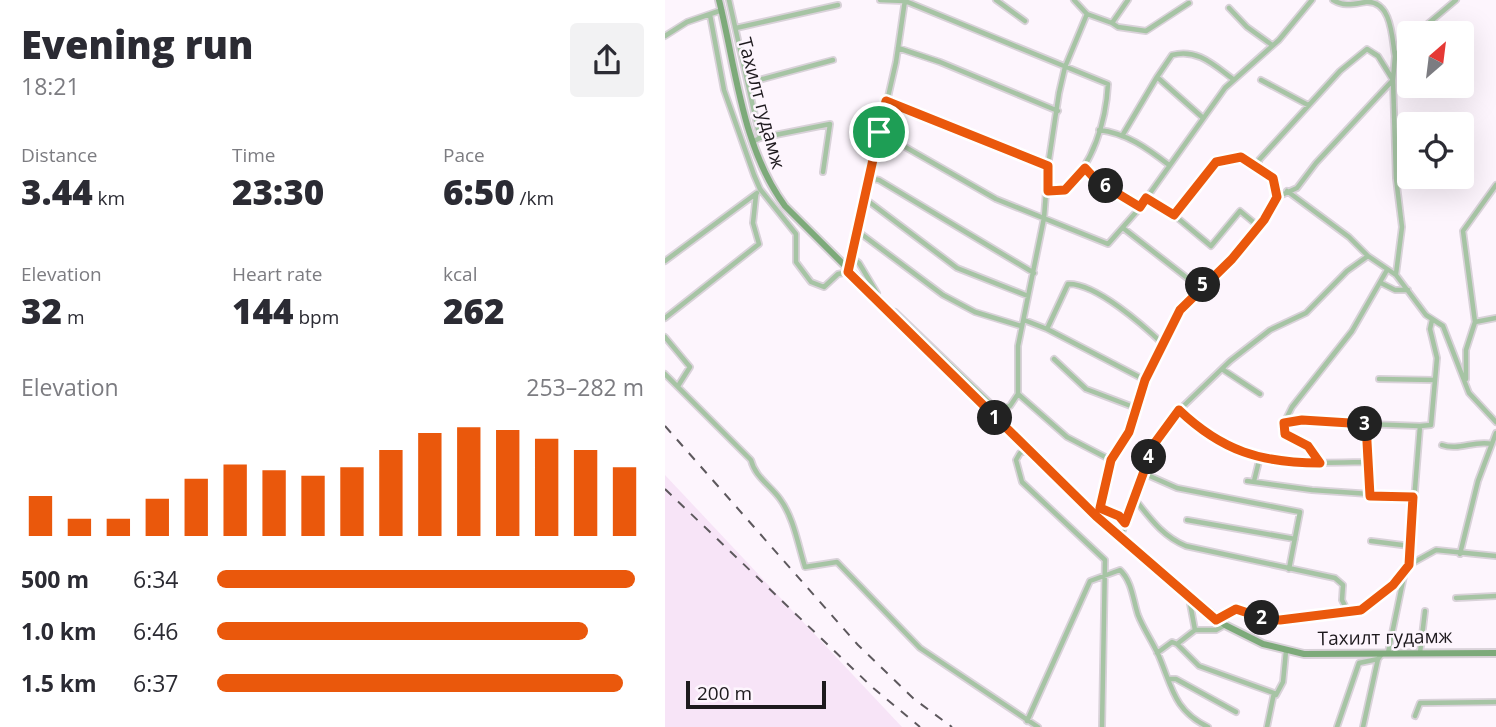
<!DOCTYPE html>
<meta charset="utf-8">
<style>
:root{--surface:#fff;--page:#f2f2f3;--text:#2b2b33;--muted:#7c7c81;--accent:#ea580c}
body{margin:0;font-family:"Open Sans",sans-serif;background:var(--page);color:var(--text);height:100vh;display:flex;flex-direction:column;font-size:26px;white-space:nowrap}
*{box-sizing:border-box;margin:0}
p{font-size:23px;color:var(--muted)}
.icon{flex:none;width:38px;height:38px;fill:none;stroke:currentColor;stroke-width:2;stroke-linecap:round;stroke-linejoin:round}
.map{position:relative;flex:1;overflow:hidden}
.drawer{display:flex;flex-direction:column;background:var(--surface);width:665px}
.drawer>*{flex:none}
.needle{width:46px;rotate:28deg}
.controls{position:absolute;left:732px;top:21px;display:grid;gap:14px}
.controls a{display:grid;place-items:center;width:77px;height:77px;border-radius:7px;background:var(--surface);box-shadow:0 7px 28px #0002;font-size:35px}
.scale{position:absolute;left:21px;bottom:18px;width:140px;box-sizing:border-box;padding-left:7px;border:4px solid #1d191d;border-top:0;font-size:19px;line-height:24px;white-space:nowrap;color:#1d191d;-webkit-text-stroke:5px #fdf5fd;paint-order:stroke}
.pin{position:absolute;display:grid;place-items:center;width:60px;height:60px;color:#fff;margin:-30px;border:4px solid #fff;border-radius:50%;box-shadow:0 2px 7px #0007}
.km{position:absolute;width:35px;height:35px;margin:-18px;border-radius:50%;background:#222;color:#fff;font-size:19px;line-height:35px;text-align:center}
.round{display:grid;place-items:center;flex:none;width:74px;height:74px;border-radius:7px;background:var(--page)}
.overview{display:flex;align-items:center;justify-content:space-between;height:119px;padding:0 21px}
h1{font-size:38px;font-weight:800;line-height:52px}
.figures{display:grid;grid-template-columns:repeat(3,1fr);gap:10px;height:119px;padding:7px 21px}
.figures div{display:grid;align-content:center}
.figures b{font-size:35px;font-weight:800}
.figures small{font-size:19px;font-weight:400}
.figures p{font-size:19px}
.chart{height:196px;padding:14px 21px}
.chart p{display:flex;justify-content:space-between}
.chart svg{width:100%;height:126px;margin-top:7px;stroke:var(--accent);stroke-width:6}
ul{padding:0 21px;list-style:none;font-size:23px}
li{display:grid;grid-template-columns:112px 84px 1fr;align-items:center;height:52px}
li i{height:18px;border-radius:9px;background:var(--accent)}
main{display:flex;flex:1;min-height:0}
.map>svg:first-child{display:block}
.built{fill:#f7e4f7}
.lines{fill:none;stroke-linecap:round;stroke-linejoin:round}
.minor-casing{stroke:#d9d2d9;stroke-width:8}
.secondary-casing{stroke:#d9d2d9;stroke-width:10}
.minor{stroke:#a6c4a4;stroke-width:4.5}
.secondary{stroke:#7daa7a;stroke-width:6}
.rail{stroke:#5d585d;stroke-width:2;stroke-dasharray:9 9;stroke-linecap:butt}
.route-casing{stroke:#fff;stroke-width:14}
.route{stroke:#ea580c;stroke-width:9}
.labels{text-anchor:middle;stroke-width:5;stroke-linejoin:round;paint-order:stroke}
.street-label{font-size:19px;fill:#1d191d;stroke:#fdf5fd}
</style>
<main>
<section class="drawer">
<div class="overview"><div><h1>Evening run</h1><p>18:21</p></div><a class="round"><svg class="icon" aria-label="share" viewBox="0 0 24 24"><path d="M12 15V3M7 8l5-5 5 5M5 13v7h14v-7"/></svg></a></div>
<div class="figures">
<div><p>Distance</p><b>3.44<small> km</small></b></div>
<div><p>Time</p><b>23:30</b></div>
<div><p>Pace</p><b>6:50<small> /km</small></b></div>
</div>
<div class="figures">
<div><p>Elevation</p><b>32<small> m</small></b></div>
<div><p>Heart rate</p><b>144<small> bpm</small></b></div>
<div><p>kcal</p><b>262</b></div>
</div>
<div class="chart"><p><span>Elevation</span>253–282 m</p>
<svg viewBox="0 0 160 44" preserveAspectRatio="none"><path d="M5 44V30M15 44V38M25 44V38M35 44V31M45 44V24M55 44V19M65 44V21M75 44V23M85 44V20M95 44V14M105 44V8M115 44V6M125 44V7M135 44V10M145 44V14M155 44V20"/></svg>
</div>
<ul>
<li><b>500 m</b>6:34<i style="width:98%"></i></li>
<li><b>1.0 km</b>6:46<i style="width:87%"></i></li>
<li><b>1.5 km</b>6:37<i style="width:95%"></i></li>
</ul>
</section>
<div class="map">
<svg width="831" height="727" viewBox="0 0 831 727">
<rect width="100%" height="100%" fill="#fdf5fd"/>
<path class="built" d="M0 475 237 727H0Z"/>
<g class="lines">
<g class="minor-casing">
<path id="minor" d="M64 0 95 138 89 141
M215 0 240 1 443 84C441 122 428 164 400 190L383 191
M331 0 360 21
M668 0C680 7 688 4 701 2 727 0 727 39 730 56
M564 8 582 27 607 45
M422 14 447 23 463 0
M45 15 59 90 89 175 95 189 131 234V262L146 282 159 287 173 274 183 272 231 62 240 0
M447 23 453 27 481 31 524 3
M71 28 173 5
M752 33 791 0
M0 36 22 22 57 10
M233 48 275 62 393 111
M492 77 507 55C532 48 549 65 568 79
M596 80 643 105
M83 83 168 60
M221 101 383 166
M434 130C461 133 482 148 504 165
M214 132 331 199 443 244 473 210 560 88 614 40 647 0
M457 136 492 77 537 117
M95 138 165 124 158 172
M420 168 432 181 475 207
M204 178 214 180 369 273
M622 191 684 237 703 256
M199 198 292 268 363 296
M481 198 509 215 551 162 576 157 593 166
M509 215 546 246 575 211 593 226
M458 228 535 288
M191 230 278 295 310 312 356 326
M186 257 194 263 212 293
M0 261 92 193
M731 274 737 227 731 178 728 80 730 56 744 40
M716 283 730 290H743
M230 312 327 405 335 409 345 406 353 394V346L379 218 383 166 394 93 400 67 422 14 409 0
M0 318 94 244 88 223 91 195
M359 320 382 329 480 380
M810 322 831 318
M382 329 403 284C431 283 479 326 499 345
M0 337 25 367 13 386
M389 359 421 389 471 408
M557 369 595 394
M0 374 86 460C90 477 105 485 115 499 129 518 133 545 140 567L172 562 255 648 373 727
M714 379 770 380
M801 379V350L810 322 798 231 831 185
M353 394 402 437 446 460
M514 410C572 466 627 464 703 462L705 496
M619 423 637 420 701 424
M777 445C794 451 809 440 827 444
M363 450 355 453 351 460 357 482 440 560 437 727
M703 462 701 424 755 426
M655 463 643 446 620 434 619 423 627 407 687 331 722 270
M478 473 512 488 635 512 624 569
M582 481 647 490 748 497
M589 481 595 457
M469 498C485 518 497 536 521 546L670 578 678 585 677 600 683 612
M435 508 454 516 460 523
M431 516 446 460 464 432 480 380 520 302 567 259 599 220 612 197 632 188 651 163 728 80 713 56 702 49 675 71 594 160V166L608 178 612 197
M522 520 630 539
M455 538 489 444 507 417 565 361 605 330 641 313 682 271 703 256 731 275 761 315 778 326 804 393 831 422
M706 541 745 546
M795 554 813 481 831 433
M744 564 755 426 766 425 772 358 765 329 767 320
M524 598 530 630
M791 598 831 596
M552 619 571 609 601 619 615 620 696 610 728 585 744 565 771 550 831 556
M512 644 534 666 609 693 602 727
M492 653 507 642 512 644 530 630H551L560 625
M723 653 740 571
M755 653 760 611
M503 679H511L571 712
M611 695 618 682 621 651
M750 716 755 703 831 702
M362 721 425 581 455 570C467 581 468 600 473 615 478 628 487 641 493 654 507 686 508 710 543 727
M672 727 694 663 713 659 717 654
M698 727 713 659"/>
</g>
<g class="secondary-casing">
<path id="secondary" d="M54 0C71 68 77 148 120 206L431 516 560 625 598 644 639 654 831 653"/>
</g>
<use href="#minor" class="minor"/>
<use href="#secondary" class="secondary"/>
<path class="rail" d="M0 426 193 645 249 699 287 727
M0 489 207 687 255 727"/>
</g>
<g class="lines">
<g class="route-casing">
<path id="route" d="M221 101 383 166V191L400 190 420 168 432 181 475 207 481 198 509 215 551 162 576 157 608 178 612 197 599 220 567 259 515 310 480 380 464 432 446 460 435 508 454 516 460 523 489 444 514 410C557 451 596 463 655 463L643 446 620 434 619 423 637 420 701 424 705 496 748 497 744 565 728 585 696 610 615 620 601 619 571 609 551 620 431 516 183 272Z"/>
</g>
<use href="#route" class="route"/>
</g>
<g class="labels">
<g class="street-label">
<text transform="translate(97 103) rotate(75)" y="7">Тахилт гудамж</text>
<text transform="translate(720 637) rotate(-1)" y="7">Тахилт гудамж</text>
</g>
</g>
</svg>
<div class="controls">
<a><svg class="needle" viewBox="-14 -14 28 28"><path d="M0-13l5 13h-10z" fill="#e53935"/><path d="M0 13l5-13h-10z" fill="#7c7c81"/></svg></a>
<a><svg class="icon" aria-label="locate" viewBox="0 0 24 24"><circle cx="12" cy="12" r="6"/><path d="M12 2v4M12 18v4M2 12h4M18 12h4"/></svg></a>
</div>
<div class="scale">200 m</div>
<div class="pin" style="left:214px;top:132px;background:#1e9e55"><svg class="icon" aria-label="arrive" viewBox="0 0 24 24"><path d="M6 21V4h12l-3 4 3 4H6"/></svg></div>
<b class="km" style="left:330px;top:418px">1</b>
<b class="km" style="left:597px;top:618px">2</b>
<b class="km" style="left:700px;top:424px">3</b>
<b class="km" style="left:484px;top:457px">4</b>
<b class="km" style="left:538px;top:285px">5</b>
<b class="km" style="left:441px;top:186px">6</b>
</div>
</main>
